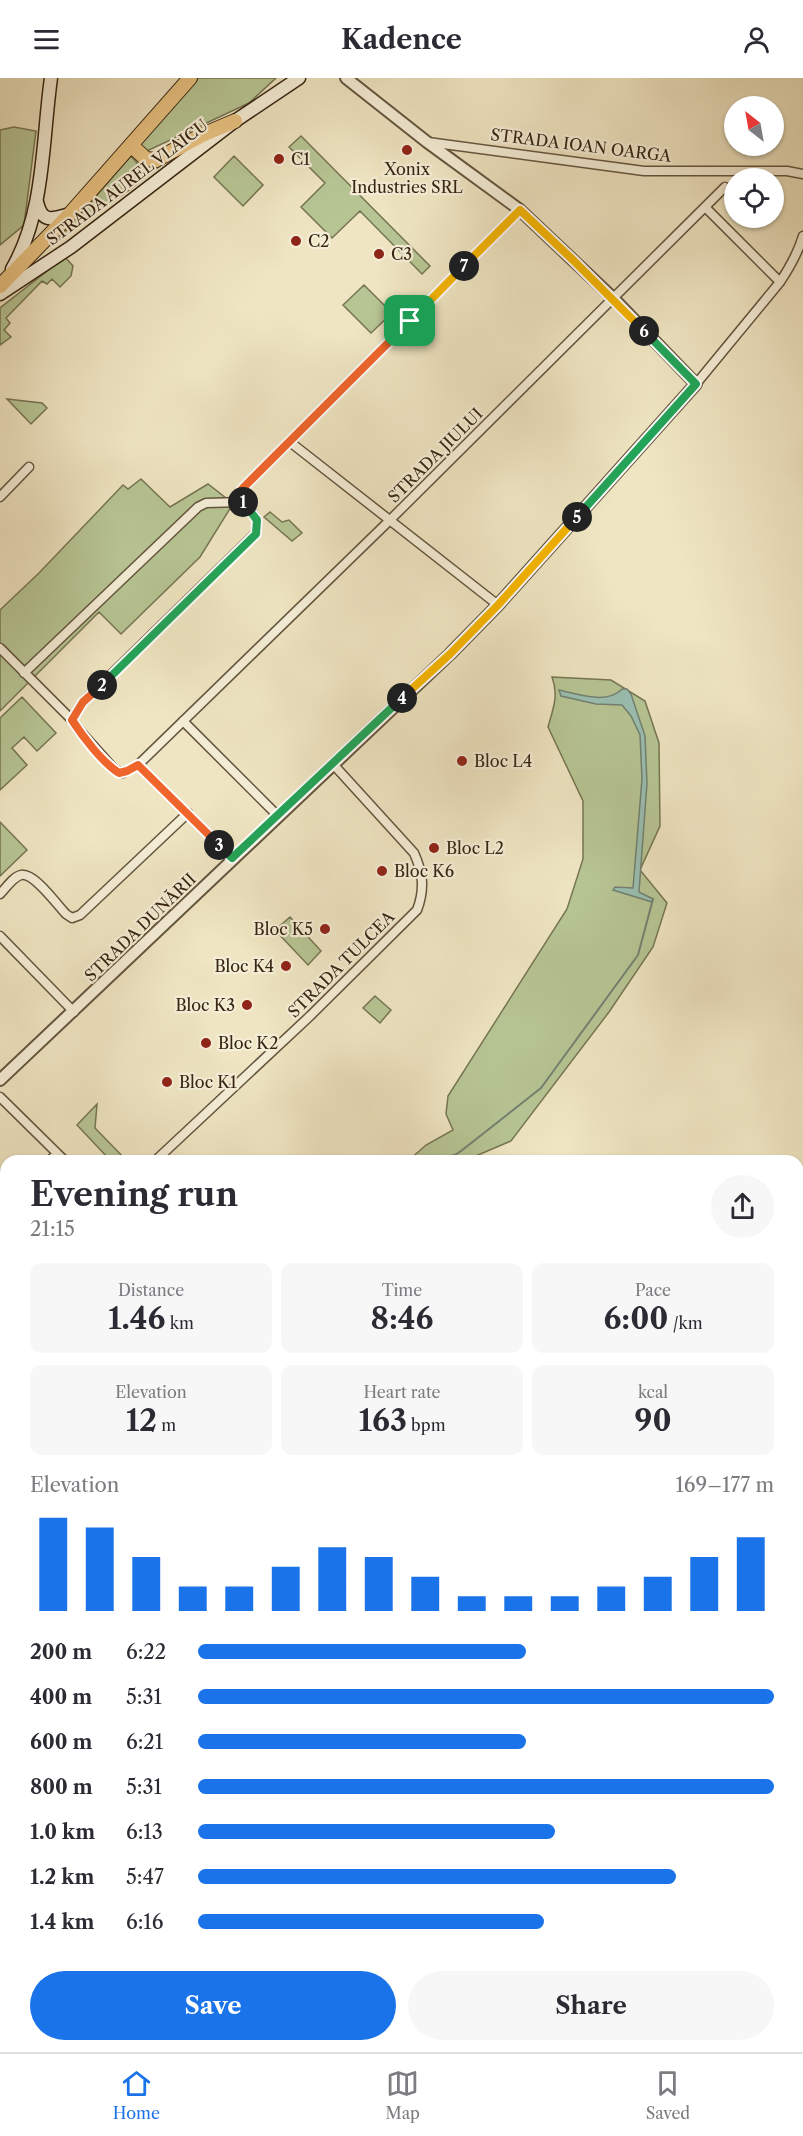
<!DOCTYPE html>
<meta charset="utf-8">
<style>
:root{--surface:#fff;--page:#f7f7f7;--text:#2b2b33;--muted:#7c7c81;--line:#e1e1e2;--accent:#1a73e8}
body{margin:0;font-family:"Libre Caslon Text",serif;background:var(--page);color:var(--text);height:100vh;display:flex;flex-direction:column;font-size:22px;white-space:nowrap}
*{box-sizing:border-box;margin:0}
p{font-size:20px;color:var(--muted)}
.icon{flex:none;width:33px;height:33px;fill:none;stroke:currentColor;stroke-width:2;stroke-linecap:round;stroke-linejoin:round}
.map{position:relative;flex:1;overflow:hidden}
.drawer{position:absolute;left:0px;top:1077px;width:804px;height:897px;display:flex;flex-direction:column;background:var(--surface);border-radius:18px 18px 0 0;box-shadow:0 2px 4px #0004}
.drawer>*{flex:none}
.needle{width:39px;rotate:329deg}
.fabs{position:absolute;left:724px;top:18px;display:grid;gap:12px}
.fabs a{display:grid;place-items:center;width:60px;height:60px;border-radius:50%;background:var(--surface);box-shadow:0 2px 4px #0004;font-size:30px}
.pin{position:absolute;display:grid;place-items:center;width:51px;height:51px;color:#fff;margin:-26px;border-radius:12px;box-shadow:0 3px 9px #0006}
.km{position:absolute;width:30px;height:30px;margin:-15px;border-radius:50%;background:#222;color:#fff;font-size:16px;line-height:30px;text-align:center}
.round{display:grid;place-items:center;flex:none;width:63px;height:63px;border-radius:32px;background:var(--page)}
.head{display:flex;align-items:center;justify-content:space-between;height:102px;padding:0 30px}
h1{font-size:33px;font-weight:700;line-height:45px}
.metrics{display:grid;grid-template-columns:repeat(3,1fr);gap:9px;height:102px;padding:6px 30px}
.metrics div{display:grid;align-content:center;border-radius:12px;background:var(--page);text-align:center}
.metrics b{font-size:30px;font-weight:700}
.metrics small{font-size:16px;font-weight:400}
.metrics p{font-size:16px}
.chart{height:168px;padding:12px 30px}
.chart p{display:flex;justify-content:space-between}
.chart svg{width:100%;height:108px;margin-top:6px;stroke:var(--accent);stroke-width:6}
.cta{display:flex;gap:12px;margin-top:auto;padding:12px 30px}
.cta a{flex:1;height:69px;border-radius:36px;background:var(--accent);color:#fff;font-size:24px;font-weight:700;line-height:69px;text-align:center}
.cta a+a{background:var(--page);color:var(--text)}
ul{padding:0 30px;list-style:none;font-size:20px}
li{display:grid;grid-template-columns:96px 72px 1fr;align-items:center;height:45px}
li i{height:15px;border-radius:8px;background:var(--accent)}
header{display:flex;justify-content:space-between;align-items:center;height:78px;padding:0 30px;background:var(--surface);font-size:27px;font-weight:700}
.tabs{display:flex;justify-content:space-around;align-items:center;height:84px;border-top:2px solid var(--line);background:var(--surface);font-size:16px;color:var(--muted)}
.tabs a{display:grid;justify-items:center;gap:3px}
.tabs .active{color:var(--accent)}
.map>svg:first-child{display:block}
.green{fill:#b7c594;stroke:#767553;stroke-width:1.5}
.water{fill:#9abfb2;stroke:#728172;stroke-width:1.5}
.lines{fill:none;stroke-linecap:round;stroke-linejoin:round}
.stream{stroke:#728172;stroke-width:2}
.minor-casing{stroke:#64553e;stroke-width:11}
.tertiary-casing{stroke:#64553e;stroke-width:14}
.secondary-casing{stroke:#362512;stroke-width:15}
.primary-casing{stroke:#362512;stroke-width:16}
.minor{stroke:#f5eed7;stroke-width:8}
.tertiary{stroke:#f5eed7;stroke-width:10}
.secondary{stroke:#f5eed7;stroke-width:12}
.primary{stroke:#e8c281;stroke-width:14}
.split-1-casing{stroke:#fff;stroke-width:12}
.split-2-casing{stroke:#fff;stroke-width:12}
.split-3-casing{stroke:#fff;stroke-width:12}
.split-4-casing{stroke:#fff;stroke-width:12}
.split-5-casing{stroke:#fff;stroke-width:12}
.split-6-casing{stroke:#fff;stroke-width:12}
.split-7-casing{stroke:#fff;stroke-width:12}
.split-8-casing{stroke:#fff;stroke-width:12}
.split-1{stroke:#f0652b;stroke-width:8}
.split-2{stroke:#22a559;stroke-width:8}
.split-3{stroke:#f0652b;stroke-width:8}
.split-4{stroke:#22a559;stroke-width:8}
.split-5{stroke:#f5b400;stroke-width:8}
.split-6{stroke:#22a559;stroke-width:8}
.split-7{stroke:#f5b400;stroke-width:8}
.split-8{stroke:#f5b400;stroke-width:8}
.poi-dot{fill:#8f2418;stroke:#f5eed7;stroke-width:2}
.labels{text-anchor:middle;stroke-width:4.5;stroke-linejoin:round;paint-order:stroke}
.street-label{font-size:16px;fill:#362512;stroke:#f5eed7}
.poi-label{font-size:16px;fill:#362512;stroke:#f5eed7;text-anchor:start}
</style>
<header><svg class="icon" aria-label="menu" viewBox="0 0 24 24"><path d="M4 6h16M4 12h16M4 18h16"/></svg>Kadence<svg class="icon" aria-label="person" viewBox="0 0 24 24"><circle cx="12" cy="8" r="4"/><path d="M4 21q1-7 8-7t8 7"/></svg></header>
<div class="map">
<svg width="803" height="1974" viewBox="0 0 803 1974">
<rect width="100%" height="100%" fill="#efe5c2"/>
<filter id="stains"><feTurbulence type="fractalNoise" baseFrequency=".00333" numOctaves="4"/><feColorMatrix values="0 0 0 0 .2 0 0 0 0 .09 0 0 0 0 .02 0 0 0 .5 -.17"/></filter>
<radialGradient id="worn" r=".72"><stop offset=".6" stop-color="#630" stop-opacity="0"/><stop offset="1" stop-color="#630" stop-opacity=".3"/></radialGradient>
<path class="green" d="M198 0H276L249 25 147 73 141 69V66Z
M14 49 36 53 24 147 0 167V52Z
M301 58 430 188 422 196 360 133 332 160 301 129 325 105 289 69Z
M131 78 137 85 159 86 160 88 128 113 56 164Z
M234 78 263 107 243 128 214 99Z
M65 179 73 188 71 198 60 209 52 201 47 206 42 203 6 240 10 245 4 252 11 259 0 267V230Z
M364 207 392 235 371 255 343 227Z
M7 321 42 325 47 330 31 346Z
M141 401 170 429 208 406 226 420 231 429 200 479 121 556 99 534 0 633V532L39 495 123 407 128 411Z
M270 434 282 444 289 442 302 455 292 463 264 439Z
M552 599 611 602 645 623 659 665 660 748 640 792 667 825 653 869 609 934 511 1063 464 1083H408L426 1067 453 1052 446 1036 448 1018 567 831 583 781V723L548 649C553 631 559 617 552 599Z
M22 619 56 655 37 673 24 659 12 670 27 687 0 712V640Z
M0 744 27 772 0 798Z
M290 839 321 873 308 887 275 852Z
M375 918 391 932 380 945 363 930Z
M97 1026 95 1050 127 1083H107L109 1081 77 1047Z
M0 1181 6 1183V1502H0Z
M798 1627 803 1630V1830L798 1837Z
M438 1968H502L500 1974H437Z
M512 1968H736L739 1974H511Z"/>
<path class="water" d="M622 611H627L631 616 645 658 647 705 639 814 653 821 652 824 613 812 615 809 633 810 642 701 640 657 631 638 622 627 596 626 561 618 559 612C577 616 607 627 622 611Z
M0 1213 6 1215V1383L0 1381Z"/>
<g class="lines">
<path class="stream" d="M425 1083 455 1077 461 1073 541 1010 638 877 653 821
M798 1866 803 1863
M750 1968 753 1974"/>
<g class="minor-casing">
<path id="minor" d="M428 64 644 93H787L803 96
M705 129 780 204
M696 306 780 204C790 189 798 175 803 158
M290 364 498 527
M0 419 29 389
M0 570 72 642 80 653 115 692 123 695 138 687 390 442 725 109
M24 595 198 429 206 425 243 424
M72 642 83 624 256 455 257 442C251 430 238 424 242 411L520 132
M183 643 278 738
M138 687 232 780
M0 816C6 810 13 799 21 797 34 794 57 827 66 836L72 840 80 837 188 735
M0 858 74 934
M0 1019 65 1083
M49 1083 57 1076
M155 1083 310 938 417 832C425 811 423 795 414 775L333 686
M0 1131 6 1125
M798 1324 803 1325
M798 1398 803 1399
M798 1474 803 1475
M798 1518 803 1504
M798 1904 803 1897
M770 1968 774 1974
M433 1974 434 1968
M506 1974 508 1968"/>
</g>
<g class="tertiary-casing">
<path id="tertiary" d="M0 1002 450 576 498 527 696 306 614 221 520 132 427 64 346 0"/>
</g>
<g class="secondary-casing">
<path id="secondary" d="M37 124C42 146 53 141 70 136
M12 191C45 134 42 64 51 0
M0 216 71 169 235 43 299 0"/>
</g>
<g class="primary-casing">
<path id="primary" d="M132 68 146 81 156 82 202 57 235 43
M0 208 70 136 190 0"/>
</g>
<use href="#minor" class="minor"/>
<use href="#tertiary" class="tertiary"/>
<use href="#secondary" class="secondary"/>
<use href="#primary" class="primary"/>
</g>
<g class="lines">
<g class="split-1-casing">
<path id="split-1" d="M243 424 240 417 242 411 410 243"/>
</g>
<g class="split-2-casing">
<path id="split-2" d="M102 607 256 456 257 442 243 424"/>
</g>
<g class="split-3-casing">
<path id="split-3" d="M102 607 83 624 72 642C83 659 102 684 119 695L127 693 138 687 219 767"/>
</g>
<g class="split-4-casing">
<path id="split-4" d="M219 767 232 780 402 620"/>
</g>
<g class="split-5-casing">
<path id="split-5" d="M402 620 450 576 498 527 577 439"/>
</g>
<g class="split-6-casing">
<path id="split-6" d="M577 439 696 306 644 253"/>
</g>
<g class="split-7-casing">
<path id="split-7" d="M464 188 520 132 573 182 644 253"/>
</g>
<g class="split-8-casing">
<path id="split-8" d="M410 243 464 188"/>
</g>
<use href="#split-1" class="split-1"/>
<use href="#split-2" class="split-2"/>
<use href="#split-3" class="split-3"/>
<use href="#split-4" class="split-4"/>
<use href="#split-5" class="split-5"/>
<use href="#split-6" class="split-6"/>
<use href="#split-7" class="split-7"/>
<use href="#split-8" class="split-8"/>
</g>
<g class="poi-dot">
<circle cx="407" cy="72" r="6"/>
<circle cx="279" cy="81" r="6"/>
<circle cx="296" cy="163" r="6"/>
<circle cx="379" cy="176" r="6"/>
<circle cx="462" cy="683" r="6"/>
<circle cx="434" cy="770" r="6"/>
<circle cx="382" cy="793" r="6"/>
<circle cx="325" cy="851" r="6"/>
<circle cx="286" cy="888" r="6"/>
<circle cx="247" cy="927" r="6"/>
<circle cx="206" cy="965" r="6"/>
<circle cx="167" cy="1004" r="6"/>
</g>
<g class="labels">
<g class="street-label">
<text transform="translate(581 67) rotate(7)" y="6">STRADA IOAN OARGA</text>
<text transform="translate(127 104) rotate(-37)" y="6">STRADA AUREL VLAICU</text>
<text transform="translate(435 377) rotate(-45)" y="6">STRADA JIULUI</text>
<text transform="translate(140 849) rotate(-44)" y="6">STRADA DUNĂRII</text>
<text transform="translate(341 886) rotate(-45)" y="6">STRADA TULCEA</text>
</g>
<g class="poi-label">
<text x="291" y="87">C1</text>
<text x="407" y="97" text-anchor="middle">Xonix<tspan x="407" dy="18">Industries SRL</tspan></text>
<text x="308" y="169">C2</text>
<text x="391" y="182">C3</text>
<text x="474" y="689">Bloc L4</text>
<text x="446" y="776">Bloc L2</text>
<text x="394" y="799">Bloc K6</text>
<text x="313" y="857" text-anchor="end">Bloc K5</text>
<text x="274" y="894" text-anchor="end">Bloc K4</text>
<text x="235" y="933" text-anchor="end">Bloc K3</text>
<text x="218" y="971">Bloc K2</text>
<text x="179" y="1010">Bloc K1</text>
</g>
</g>
<rect width="100%" height="100%" filter="url(#stains)"/>
<rect width="100%" height="100%" fill="url(#worn)"/>
</svg>
<div class="fabs">
<a><svg class="needle" viewBox="-14 -14 28 28"><path d="M0-13l5 13h-10z" fill="#e53935"/><path d="M0 13l5-13h-10z" fill="#7c7c81"/></svg></a>
<a><svg class="icon" aria-label="locate" viewBox="0 0 24 24"><circle cx="12" cy="12" r="6"/><path d="M12 2v4M12 18v4M2 12h4M18 12h4"/></svg></a>
</div>
<div class="pin" style="left:410px;top:243px;background:#1e9e55"><svg class="icon" aria-label="arrive" viewBox="0 0 24 24"><path d="M6 21V4h12l-3 4 3 4H6"/></svg></div>
<b class="km" style="left:243px;top:424px">1</b>
<b class="km" style="left:102px;top:607px">2</b>
<b class="km" style="left:219px;top:767px">3</b>
<b class="km" style="left:402px;top:620px">4</b>
<b class="km" style="left:577px;top:439px">5</b>
<b class="km" style="left:644px;top:253px">6</b>
<b class="km" style="left:464px;top:188px">7</b>
<section class="drawer">
<div class="head"><div><h1>Evening run</h1><p>21:15</p></div><a class="round"><svg class="icon" aria-label="share" viewBox="0 0 24 24"><path d="M12 15V3M7 8l5-5 5 5M5 13v7h14v-7"/></svg></a></div>
<div class="metrics">
<div><p>Distance</p><b>1.46<small> km</small></b></div>
<div><p>Time</p><b>8:46</b></div>
<div><p>Pace</p><b>6:00<small> /km</small></b></div>
</div>
<div class="metrics">
<div><p>Elevation</p><b>12<small> m</small></b></div>
<div><p>Heart rate</p><b>163<small> bpm</small></b></div>
<div><p>kcal</p><b>90</b></div>
</div>
<div class="chart"><p><span>Elevation</span>169–177 m</p>
<svg viewBox="0 0 160 44" preserveAspectRatio="none"><path d="M5 44V6M15 44V10M25 44V22M35 44V34M45 44V34M55 44V26M65 44V18M75 44V22M85 44V30M95 44V38M105 44V38M115 44V38M125 44V34M135 44V30M145 44V22M155 44V14"/></svg>
</div>
<ul>
<li><b>200 m</b>6:22<i style="width:57%"></i></li>
<li><b>400 m</b>5:31<i style="width:100%"></i></li>
<li><b>600 m</b>6:21<i style="width:57%"></i></li>
<li><b>800 m</b>5:31<i style="width:100%"></i></li>
<li><b>1.0 km</b>6:13<i style="width:62%"></i></li>
<li><b>1.2 km</b>5:47<i style="width:83%"></i></li>
<li><b>1.4 km</b>6:16<i style="width:60%"></i></li>
</ul>
<div class="cta"><a>Save</a><a>Share</a></div>
</section>
</div>
<nav class="tabs">
<a class="active"><svg class="icon" aria-label="home" viewBox="0 0 24 24"><path d="M3 11l9-7 9 7M6 9v11h12V9"/></svg>Home</a>
<a><svg class="icon" aria-label="map" viewBox="0 0 24 24"><path d="M3 6l6-2 6 2 6-2v14l-6 2-6-2-6 2zM9 4v14M15 6v14"/></svg>Map</a>
<a><svg class="icon" aria-label="saved" viewBox="0 0 24 24"><path d="M7 4h10v16l-5-4-5 4z"/></svg>Saved</a>
</nav>
